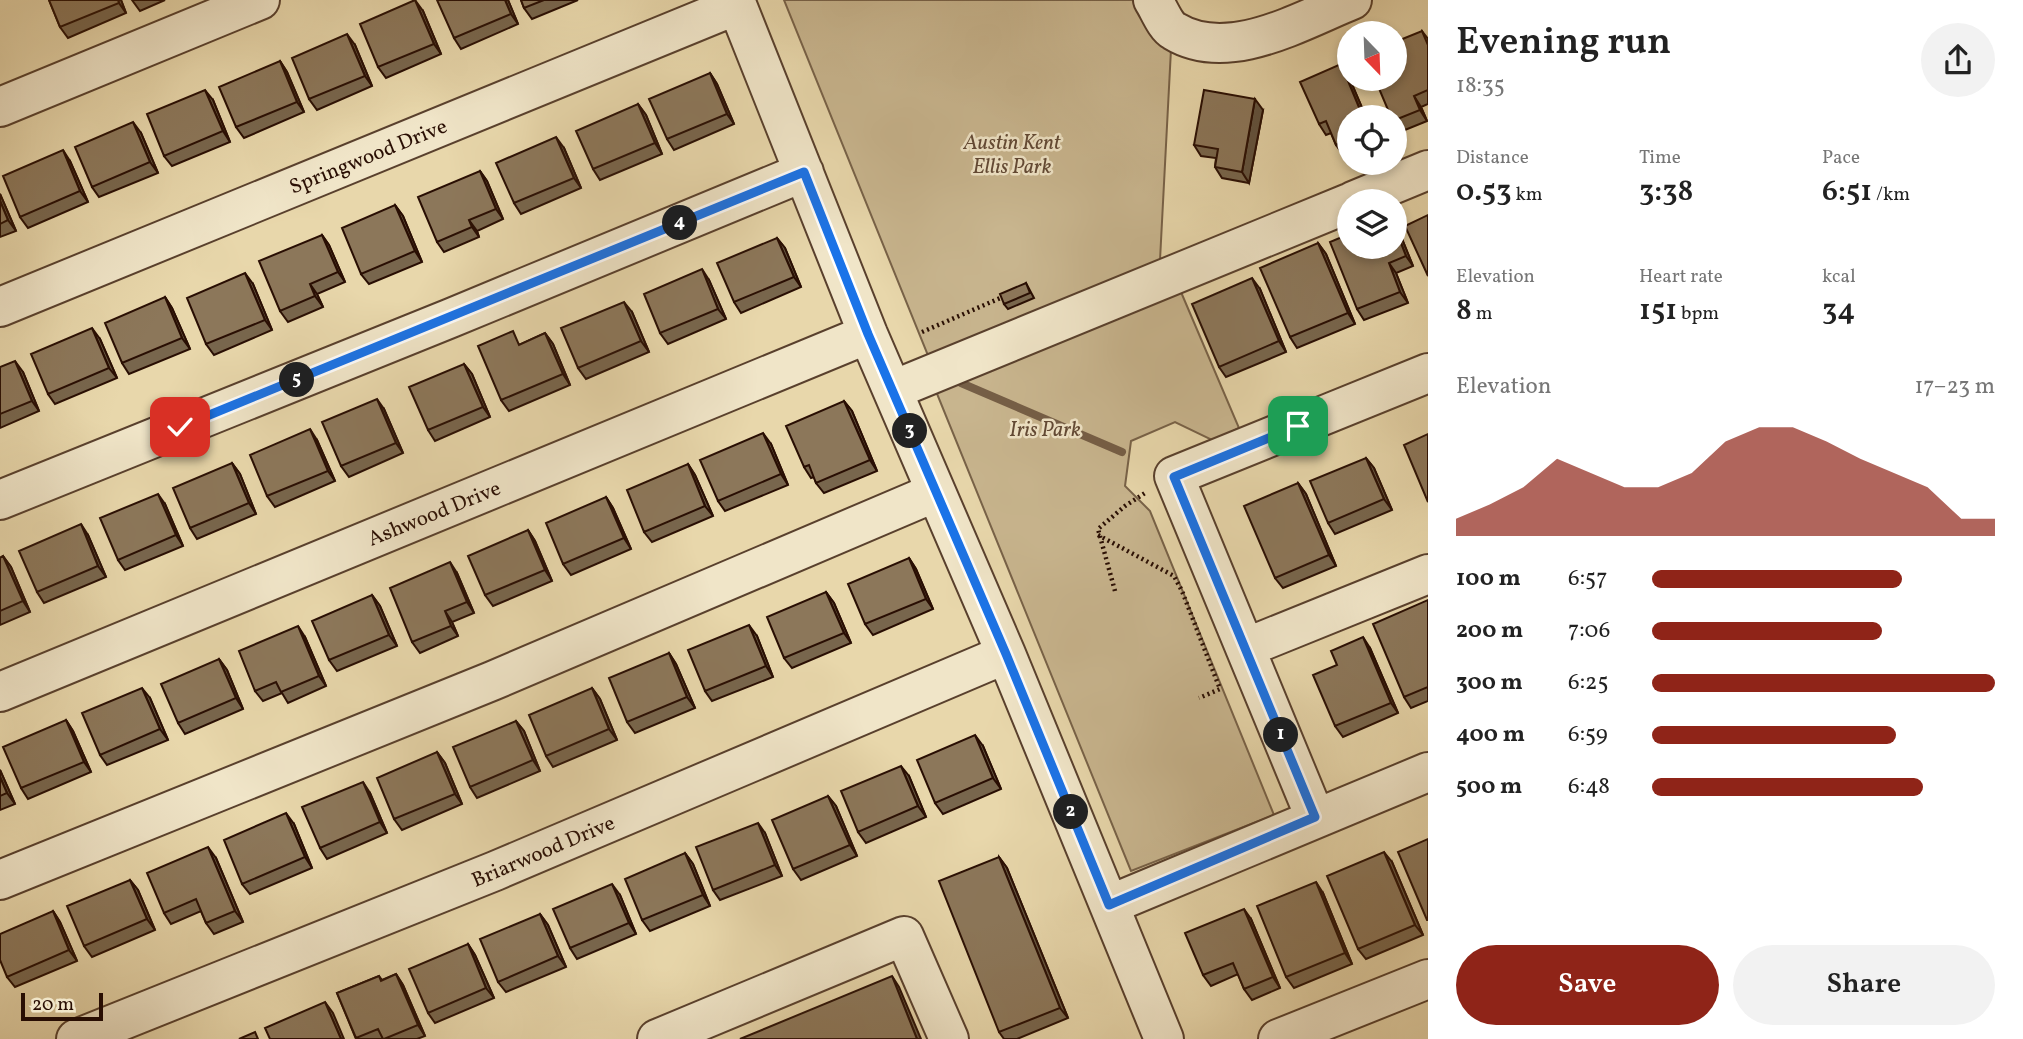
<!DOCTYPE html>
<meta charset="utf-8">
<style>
:root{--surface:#fff;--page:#f2f2f2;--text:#222;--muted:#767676;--accent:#8f2418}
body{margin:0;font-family:Vollkorn,serif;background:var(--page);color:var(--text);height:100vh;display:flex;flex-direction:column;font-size:26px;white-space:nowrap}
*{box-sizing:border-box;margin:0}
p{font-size:23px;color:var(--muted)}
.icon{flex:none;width:38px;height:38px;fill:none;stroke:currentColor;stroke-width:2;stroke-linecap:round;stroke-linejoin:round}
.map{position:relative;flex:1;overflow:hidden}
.panel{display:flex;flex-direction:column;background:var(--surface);width:595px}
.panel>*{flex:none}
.needle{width:46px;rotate:157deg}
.controls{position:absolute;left:1337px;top:21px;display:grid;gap:14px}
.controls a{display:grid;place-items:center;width:70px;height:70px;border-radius:50%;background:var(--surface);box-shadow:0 4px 10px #0003;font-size:35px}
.scale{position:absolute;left:21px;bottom:18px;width:82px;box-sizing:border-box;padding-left:7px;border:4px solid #290e03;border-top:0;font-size:19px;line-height:24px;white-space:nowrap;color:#290e03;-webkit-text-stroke:5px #f0e5c8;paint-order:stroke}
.pin{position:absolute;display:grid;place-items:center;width:60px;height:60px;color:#fff;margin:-30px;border-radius:14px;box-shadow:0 4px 10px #0006}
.km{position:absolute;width:35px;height:35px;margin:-18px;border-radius:50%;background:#222;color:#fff;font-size:19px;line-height:35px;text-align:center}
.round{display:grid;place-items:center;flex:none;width:74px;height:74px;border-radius:37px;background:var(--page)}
.headline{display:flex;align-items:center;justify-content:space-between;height:119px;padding:0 28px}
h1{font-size:38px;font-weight:600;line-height:52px}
.metrics{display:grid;grid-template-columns:repeat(3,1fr);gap:10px;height:119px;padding:7px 28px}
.metrics div{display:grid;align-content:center}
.metrics b{font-size:30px;font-weight:600}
.metrics small{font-size:19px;font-weight:400}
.metrics p{font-size:19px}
.chart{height:196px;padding:14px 28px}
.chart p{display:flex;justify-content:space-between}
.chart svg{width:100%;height:126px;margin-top:7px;fill:var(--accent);opacity:.7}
.button{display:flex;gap:14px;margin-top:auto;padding:14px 28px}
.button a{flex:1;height:80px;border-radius:42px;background:var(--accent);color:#fff;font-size:28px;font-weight:600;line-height:80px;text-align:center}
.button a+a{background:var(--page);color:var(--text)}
ul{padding:0 28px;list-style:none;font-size:23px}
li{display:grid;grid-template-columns:112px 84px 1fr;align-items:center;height:52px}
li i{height:18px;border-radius:9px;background:var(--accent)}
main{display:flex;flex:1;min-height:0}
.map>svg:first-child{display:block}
.green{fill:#c8b58e;stroke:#786248;stroke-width:2}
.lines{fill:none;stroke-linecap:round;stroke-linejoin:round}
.stream{stroke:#755e46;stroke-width:8}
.minor-casing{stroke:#59402d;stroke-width:42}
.path{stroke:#290e03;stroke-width:4.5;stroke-dasharray:2 3.5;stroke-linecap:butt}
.minor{stroke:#f0e5c8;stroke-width:38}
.wall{fill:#78664d;stroke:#290e03;stroke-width:2}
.shaded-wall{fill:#62533f;stroke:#290e03;stroke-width:2}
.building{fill:#8c775a;stroke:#290e03;stroke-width:2}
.route-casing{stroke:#fff;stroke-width:14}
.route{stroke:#1a73e8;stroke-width:9}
.labels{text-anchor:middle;stroke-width:5;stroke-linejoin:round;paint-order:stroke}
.park-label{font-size:21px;font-style:italic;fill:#614834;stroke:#f0e5c8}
.street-label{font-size:21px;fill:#290e03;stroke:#f0e5c8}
</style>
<main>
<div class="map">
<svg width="1428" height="1039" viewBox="0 0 1428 1039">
<rect width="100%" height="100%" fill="#e8d7ab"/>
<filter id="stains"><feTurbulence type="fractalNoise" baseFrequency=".00286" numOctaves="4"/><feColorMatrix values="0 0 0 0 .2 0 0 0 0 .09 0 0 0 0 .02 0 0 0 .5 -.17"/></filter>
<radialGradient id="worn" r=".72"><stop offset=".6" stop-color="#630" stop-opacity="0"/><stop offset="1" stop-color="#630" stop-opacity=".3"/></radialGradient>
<path class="green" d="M784 0H1152L1172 30 1160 260 929 358Z
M1175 278 1239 428 1214 441 1175 422 1131 441 1125 486 1150 511 1274 815 1131 871 931 379Z"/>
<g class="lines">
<path class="stream" d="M961 383 1122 452"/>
<g class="minor-casing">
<path id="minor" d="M735 0 868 334 1006 654 1164 1039
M1153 0C1159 9 1165 26 1174 31 1228 64 1300 21 1352 0
M0 107 260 0
M1353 201 1428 170
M0 307 737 5
M893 390 1349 203
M0 500 451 318 804 172
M1245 648 1428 574
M0 692 868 334
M1315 817 1174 476 1428 373
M0 880 492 681 936 492
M1109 905 1428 772
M76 1039 495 871 1006 654
M657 1039 904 936 949 1039
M1278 1039 1428 979"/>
</g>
<path class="path" d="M922 332 1005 296
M1098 535 1174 576 1182 591 1220 689 1199 698
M1115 591 1098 529 1125 506 1145 493"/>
<use href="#minor" class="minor"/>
</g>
<path class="wall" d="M49 0H121L126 13 68 38 60 27Z
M132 0H165L140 11Z
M508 0 518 24 461 49 454 38Z
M521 0H578L532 19 524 8Z
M423 11 441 54 386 78 378 67Z
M1422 31 1428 39V104L1421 107 1427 121 1400 132 1395 124V117Z
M355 45 372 86 317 110 309 99Z
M280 61 287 72 304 112 244 138 236 127Z
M710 73 717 84 734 124 674 150 667 139Z
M1348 75 1366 117H1349V154L1344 156 1336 145 1331 133 1326 135 1319 124Z
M213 100 230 142 172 166 164 156Z
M638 104 646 115 662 154 600 180 593 169Z
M1263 110 1249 183 1222 178 1215 167 1216 158 1201 156 1194 145Z
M141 133 158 173 99 197 92 187Z
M564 148 581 188 521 214 514 203Z
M70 161 88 202 28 228 20 217Z
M480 171 487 181 503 219 477 231 479 237 444 252 437 242Z
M0 194 16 231 0 237Z
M395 205 403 216 422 262 369 284 361 274Z
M1395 224 1398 229 1413 266 1396 273 1408 303 1364 320 1357 309 1395 247Z
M322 235 329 245 345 282 317 294 323 307 288 322 280 311Z
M777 238 785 248 801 287 741 313 734 302Z
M1318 243 1326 254 1355 324 1297 348 1290 337Z
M709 280 726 319 668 344 660 333Z
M1026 283 1034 298 1008 309 1004 304Z
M253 284 272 330 214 355 206 344Z
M1260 289 1286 352 1226 377 1219 367Z
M165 297 172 308 190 349 129 374 122 363Z
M632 312 649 352 586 379 578 368Z
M545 333 553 344 570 385 509 411 501 400 521 344Z
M100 339 117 378 55 404 48 394Z
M464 364 472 374 490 417 435 441 428 430Z
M0 367 23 372 39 411 0 428Z
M844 401 852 411 877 471 824 493 816 483 814 477 811 478 804 467Z
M384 409 403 453 349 477 341 466Z
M317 440 335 481 275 507 267 496Z
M771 444 788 485 725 511 718 501Z
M1366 458 1374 468 1392 510 1335 534 1328 523Z
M232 463 240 474 256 514 197 539 190 528Z
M688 464 695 475 713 516 652 542 644 532Z
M1298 483 1306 494 1336 566 1283 588 1275 578Z
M606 497 613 508 631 549 571 575 563 564Z
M165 504 183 546 125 570 118 560Z
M528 530 535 541 552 581 493 606 485 595Z
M88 535 106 577 44 603 37 592Z
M3 556 11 567 30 612 0 625V558Z
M909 558 916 569 933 609 873 635 865 624Z
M457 573 474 613 452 622 458 636 420 653 412 642Z
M826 592 834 603 851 643 792 668 784 658Z
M372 595 380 606 397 646 337 671 329 660Z
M1428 600V701L1411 708 1404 697Z
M757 636 773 677 712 701 705 691Z
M305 637 326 686 288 703 282 693 263 701 255 691Z
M1370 648 1398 713 1343 737 1335 726 1337 665Z
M669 653 676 664 695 708 635 733 627 722Z
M219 659 227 670 243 709 185 734 178 723Z
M592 688 600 699 617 740 553 767 546 756Z
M150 698 168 740 107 765 100 755Z
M66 720 73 731 91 772 28 799 21 788Z
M516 721 524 731 540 771 477 798 470 787Z
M983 746 1001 789 943 814 935 803Z
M437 752 445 763 462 804 402 830 394 819Z
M0 770 15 804 0 810Z
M909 776 926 817 866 843 858 832Z
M370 793 387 833 327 859 320 848Z
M828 796 836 806 857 856 801 880 793 869Z
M294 824 312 868 250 894 242 884Z
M765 833 782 876 720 900 713 890Z
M685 853 693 864 710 906 650 931 642 920Z
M999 857 1007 868 1068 1018 1017 1039H1004L999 1032Z
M216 858 243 922 214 934 206 923 201 911 171 924 164 913Z
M1392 862 1423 935 1366 959 1358 949Z
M130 880 138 890 155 930 92 957 84 946Z
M1323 893 1352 964 1294 988 1286 977Z
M620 895 636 934 577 959 570 948Z
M53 911 60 922 77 961 15 987 7 977Z
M540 914 548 925 566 967 506 992 498 982Z
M1251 919 1280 988 1252 1000 1244 989 1238 974 1211 986 1203 975Z
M468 944 475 955 494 998 435 1023 428 1013Z
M396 974 403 985 425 1036 417 1039H356L337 993 379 976 382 980Z"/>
<path class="shaded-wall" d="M118 0H121L126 13 119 3Z
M415 0 423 11 441 54 434 44Z
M505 0H508L518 24 511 14Z
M347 34 355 45 372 86 365 76Z
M280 61 287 72 304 112 297 102Z
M1341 64 1348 75 1366 117H1363Z
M710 73 717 84 734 124 727 114Z
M205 90 213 100 230 142 223 131Z
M1414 96 1421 107 1427 121 1420 110Z
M1255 99 1263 110 1249 183 1242 172Z
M638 104 646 115 662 154 655 143Z
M133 122 141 133 158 173 150 162Z
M556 137 564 148 581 188 574 178Z
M63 150 70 161 88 202 80 191Z
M480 171 487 181 503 219 496 209Z
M0 194 16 231 8 220 0 201Z
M395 205 403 216 422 262 415 251Z
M469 220 477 231 479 237 472 227Z
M1395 224 1398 229 1413 266 1406 256 1395 228Z
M322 235 329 245 345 282 338 272Z
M777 238 785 248 801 287 794 277Z
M1318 243 1326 254 1355 324 1348 313Z
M1389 263 1396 273 1408 303 1400 292Z
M702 269 709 280 726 319 718 309Z
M245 273 253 284 272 330 265 320Z
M1252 278 1260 289 1286 352 1279 341Z
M310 284 317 294 323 307 315 296Z
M165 297 172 308 190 349 182 338Z
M624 302 632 312 649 352 641 341Z
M92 328 100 339 117 378 109 368Z
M545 333 553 344 570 385 563 374Z
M15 361 23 372 39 411 32 401Z
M464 364 472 374 490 417 483 407Z
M377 399 384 409 403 453 396 443Z
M844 401 852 411 877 471 870 460Z
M310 429 317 440 335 481 328 471Z
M763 433 771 444 788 485 781 474Z
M1366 458 1374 468 1392 510 1384 499Z
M232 463 240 474 256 514 249 503Z
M688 464 695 475 713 516 705 506Z
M1298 483 1306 494 1336 566 1329 555Z
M158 494 165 504 183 546 176 535Z
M606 497 613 508 631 549 624 538Z
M81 524 88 535 106 577 98 566Z
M528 530 535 541 552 581 545 570Z
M3 556 11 567 30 612 23 601Z
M909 558 916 569 933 609 926 599Z
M450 562 457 573 474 613 467 602Z
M826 592 834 603 851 643 844 633Z
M372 595 380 606 397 646 389 635Z
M445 611 452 622 458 636 451 626Z
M749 625 757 636 773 677 766 666Z
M298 626 305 637 326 686 319 676Z
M1363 637 1370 648 1398 713 1391 703Z
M669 653 676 664 695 708 687 697Z
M219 659 227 670 243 709 236 698Z
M142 688 150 698 168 740 160 729Z
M592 688 600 699 617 740 609 729Z
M66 720 73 731 91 772 84 762Z
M516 721 524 731 540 771 533 760Z
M975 735 983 746 1001 789 993 778Z
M437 752 445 763 462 804 455 794Z
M901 766 909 776 926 817 918 806Z
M0 770 15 804 7 793 0 777Z
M363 782 370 793 387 833 380 822Z
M828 796 836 806 857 856 850 845Z
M286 813 294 824 312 868 305 857Z
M758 823 765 833 782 876 775 865Z
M208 847 216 858 243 922 235 911Z
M1384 852 1392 862 1423 935 1415 925Z
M685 853 693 864 710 906 703 895Z
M999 857 1007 868 1068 1018 1060 1008Z
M130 880 138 890 155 930 147 919Z
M1316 882 1323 893 1352 964 1345 953Z
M612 884 620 895 636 934 629 923Z
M1244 909 1251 919 1280 988 1273 977Z
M53 911 60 922 77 961 69 950Z
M540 914 548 925 566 967 558 956Z
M468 944 475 955 494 998 486 988Z
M396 974 403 985 425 1036 418 1025Z
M892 976 899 987 921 1039H917Z
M325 1002 333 1013 344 1039H341Z"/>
<path class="building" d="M49 0H118L119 3 60 27Z
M415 0 434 44 378 67 360 24Z
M437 0H505L511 14 454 38Z
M521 0H544L524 8Z
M1422 31 1428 45V90L1414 96 1420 110 1395 120V117H1391L1375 79H1395V42Z
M347 34 365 76 309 99 292 58Z
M280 61 297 102 236 127 219 87Z
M1341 64 1363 117H1349V140L1336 145 1326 121 1319 124 1300 82Z
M710 73 727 114 667 139 649 99Z
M205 90 223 131 164 156 147 114Z
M1204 90 1255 99 1242 172 1215 167 1218 149 1194 145Z
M638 104 655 143 593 169 576 131Z
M133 122 150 162 92 187 75 147Z
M556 137 574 178 514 203 496 163Z
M63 150 80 191 20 217 3 176Z
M480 171 496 209 469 220 472 227 437 242 418 197Z
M0 201 8 220 0 224Z
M395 205 415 251 361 274 342 228Z
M1428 215V276L1405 226Z
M1395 228 1406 256 1389 263 1400 292 1357 309 1330 242 1349 234V247H1395Z
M322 235 338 272 310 284 315 296 280 311 259 261Z
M777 238 794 277 734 302 717 263Z
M1318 243 1348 313 1290 337 1260 268Z
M702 269 718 309 660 333 644 294Z
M245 273 265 320 206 344 187 298Z
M1252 278 1279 341 1219 367 1192 304Z
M1026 283 1030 293 1004 304 1000 294Z
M165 297 182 338 122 363 105 323Z
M624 302 641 341 578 368 561 328Z
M92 328 109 368 48 394 31 354Z
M513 331 519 345 545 333 563 374 501 400 478 346Z
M15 361 32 401 0 414V367Z
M464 364 483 407 428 430 409 387Z
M377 399 396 443 341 466 322 422Z
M844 401 870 460 816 483 809 465 804 467 786 426Z
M310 429 328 471 267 496 250 455Z
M763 433 781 474 718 501 700 460Z
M1428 434V502L1404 445Z
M1366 458 1384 499 1328 523 1310 481Z
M232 463 249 503 190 528 173 488Z
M688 464 705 506 644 532 627 490Z
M1298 483 1329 555 1275 578 1244 506Z
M158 494 176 535 118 560 100 518Z
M606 497 624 538 563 564 546 523Z
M81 524 98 566 37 592 19 551Z
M528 530 545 570 485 595 468 556Z
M3 556 23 601 0 611V558Z
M909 558 926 599 865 624 848 584Z
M450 562 467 602 445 611 451 626 412 642 390 588Z
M826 592 844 633 784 658 767 617Z
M372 595 389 635 329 660 312 621Z
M1428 600V687L1404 697 1373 624Z
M749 625 766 666 705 691 688 650Z
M298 626 319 676 281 692 276 682 255 691 239 651Z
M1363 637 1391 703 1335 726 1313 675 1337 665 1331 651Z
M669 653 687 697 627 722 609 678Z
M219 659 236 698 178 723 161 684Z
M142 688 160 729 100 755 82 713Z
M592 688 609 729 546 756 529 715Z
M66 720 84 762 21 788 3 747Z
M516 721 533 760 470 787 453 747Z
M975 735 993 778 935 803 917 760Z
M437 752 455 794 394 819 377 778Z
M901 766 918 806 858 832 841 791Z
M0 777 7 793 0 796Z
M363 782 380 822 320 848 302 807Z
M828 796 850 845 793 869 772 820Z
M286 813 305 857 242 884 224 840Z
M758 823 775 865 713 890 696 847Z
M1428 839V920H1427L1398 852Z
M208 847 235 911 206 923 196 899 164 913 147 873Z
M1384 852 1415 925 1358 949 1327 876Z
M685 853 703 895 642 920 625 879Z
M999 857 1060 1008 999 1032 939 881Z
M130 880 147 919 84 946 67 906Z
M1316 882 1345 953 1286 977 1257 906Z
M612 884 629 923 570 948 553 909Z
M1244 909 1273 977 1244 989 1233 963 1203 975 1185 933Z
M53 911 69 950 7 977 0 960V934Z
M540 914 558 956 498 982 480 939Z
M468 944 486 988 428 1013 409 969Z
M396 974 418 1025 384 1039H383L378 1029 356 1038 337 993 379 976 381 981Z
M892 976 917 1039H740Z
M325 1002 341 1039H270L265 1028Z
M255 1032 258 1039H239Z"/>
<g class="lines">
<g class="route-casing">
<path id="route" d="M180 427 804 172 868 334 1006 654 1109 905 1315 817 1174 477 1298 426"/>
</g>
<use href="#route" class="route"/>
</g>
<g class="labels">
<g class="park-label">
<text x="1012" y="149">Austin Kent<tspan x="1012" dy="24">Ellis Park</tspan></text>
<text x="1045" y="436">Iris Park</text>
</g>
<g class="street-label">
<text transform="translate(368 156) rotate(-22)" y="7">Springwood Drive</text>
<text transform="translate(434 513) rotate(-22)" y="7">Ashwood Drive</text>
<text transform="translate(543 851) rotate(-23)" y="7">Briarwood Drive</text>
</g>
</g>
<rect width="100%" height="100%" filter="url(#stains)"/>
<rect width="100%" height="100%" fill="url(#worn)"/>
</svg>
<div class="controls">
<a><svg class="needle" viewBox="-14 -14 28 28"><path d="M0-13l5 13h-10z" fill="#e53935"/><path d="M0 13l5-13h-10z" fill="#767676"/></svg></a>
<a><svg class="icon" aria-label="locate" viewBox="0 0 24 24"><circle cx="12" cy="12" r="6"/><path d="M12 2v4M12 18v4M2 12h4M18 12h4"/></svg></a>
<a><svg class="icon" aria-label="layers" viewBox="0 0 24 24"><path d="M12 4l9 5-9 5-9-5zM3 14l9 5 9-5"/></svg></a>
</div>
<div class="scale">20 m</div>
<div class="pin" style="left:1298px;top:426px;background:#1e9e55"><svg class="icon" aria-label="arrive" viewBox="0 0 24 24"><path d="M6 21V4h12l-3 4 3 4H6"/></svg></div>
<div class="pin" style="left:180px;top:427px;background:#d93025"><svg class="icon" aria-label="check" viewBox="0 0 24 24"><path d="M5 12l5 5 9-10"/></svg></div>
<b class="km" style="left:1281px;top:735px">1</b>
<b class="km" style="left:1071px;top:812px">2</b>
<b class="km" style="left:910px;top:431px">3</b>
<b class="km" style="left:680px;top:223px">4</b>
<b class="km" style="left:297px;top:380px">5</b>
</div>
<section class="panel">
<div class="headline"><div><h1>Evening run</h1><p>18:35</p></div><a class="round"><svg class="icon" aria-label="share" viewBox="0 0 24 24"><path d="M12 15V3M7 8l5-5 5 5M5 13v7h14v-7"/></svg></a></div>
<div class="metrics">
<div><p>Distance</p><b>0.53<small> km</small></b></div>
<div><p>Time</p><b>3:38</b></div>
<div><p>Pace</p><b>6:51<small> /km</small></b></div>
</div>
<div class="metrics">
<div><p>Elevation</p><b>8<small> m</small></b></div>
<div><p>Heart rate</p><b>151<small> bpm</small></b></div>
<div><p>kcal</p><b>34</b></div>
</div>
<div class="chart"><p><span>Elevation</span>17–23 m</p>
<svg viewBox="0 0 160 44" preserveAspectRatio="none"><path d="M0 44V38L10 33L20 27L30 17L40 22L50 27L60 27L70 22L80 11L90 6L100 6L110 11L120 17L130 22L140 27L150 38L160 38V44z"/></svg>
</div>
<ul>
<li><b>100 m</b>6:57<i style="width:73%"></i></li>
<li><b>200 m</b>7:06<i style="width:67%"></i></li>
<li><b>300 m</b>6:25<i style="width:100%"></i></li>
<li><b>400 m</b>6:59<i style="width:71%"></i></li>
<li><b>500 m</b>6:48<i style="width:79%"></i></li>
</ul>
<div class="button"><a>Save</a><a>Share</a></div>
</section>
</main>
